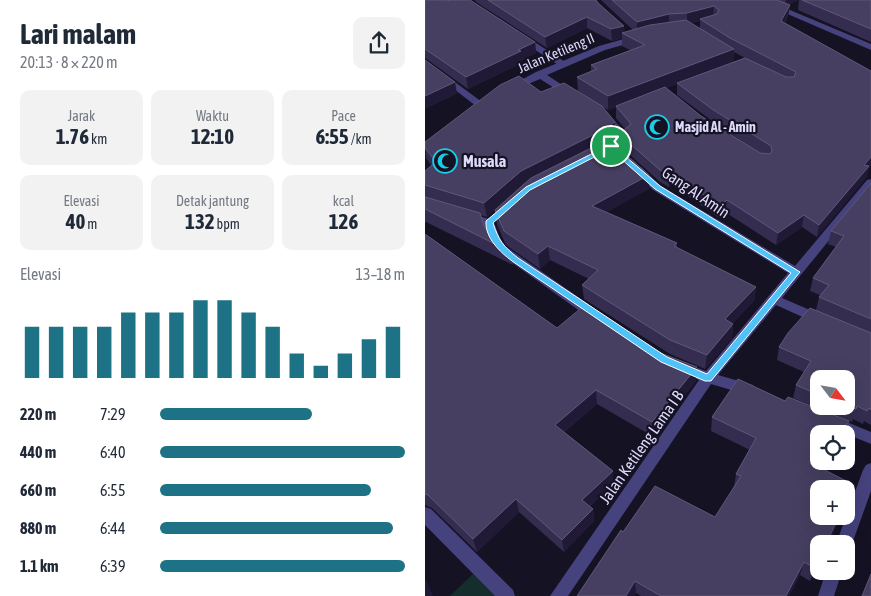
<!DOCTYPE html>
<html lang="id">
<meta charset="utf-8">
<style>
:root{--surface:#fff;--page:#f2f2f3;--text:#1f2937;--muted:#747a83;--accent:#1d7385}
body{margin:0;font-family:"Asap Condensed",sans-serif;background:var(--page);color:var(--text);height:100vh;display:flex;flex-direction:column;font-size:19px;white-space:nowrap}
*{box-sizing:border-box;margin:0}
p{font-size:16px;color:var(--muted)}
.icon{flex:none;width:28px;height:28px;fill:none;stroke:currentColor;stroke-width:2;stroke-linecap:round;stroke-linejoin:round}
.map{position:relative;flex:1;overflow:hidden}
.drawer{display:flex;flex-direction:column;background:var(--surface);width:425px}
.drawer>*{flex:none}
.needle{width:32px;rotate:121deg}
.fabs{position:absolute;left:385px;top:370px;display:grid;gap:10px}
.fabs a{display:grid;place-items:center;width:45px;height:45px;border-radius:10px;background:var(--surface);box-shadow:0 5px 20px #0002;font-size:25px}
.pin{position:absolute;display:grid;place-items:center;width:42px;height:42px;color:#fff;margin:-21px;border:2px solid #fff;border-radius:50%;box-shadow:0 1px 5px #0007}
.round{display:grid;place-items:center;flex:none;width:52px;height:52px;border-radius:10px;background:var(--page)}
.summary{display:flex;align-items:center;justify-content:space-between;height:85px;padding:0 20px}
h1{font-size:28px;font-weight:700;line-height:38px}
.figures{display:grid;grid-template-columns:repeat(3,1fr);gap:8px;height:85px;padding:5px 20px}
.figures div{display:grid;align-content:center;border-radius:10px;background:var(--page);text-align:center}
.figures b{font-size:21px;font-weight:700}
.figures small{font-size:14px;font-weight:400}
.figures p{font-size:14px}
.chart{height:140px;padding:10px 20px}
.chart p{display:flex;justify-content:space-between}
.chart svg{width:100%;height:90px;margin-top:5px;stroke:var(--accent);stroke-width:6}
ul{padding:0 20px;list-style:none;font-size:16px}
li{display:grid;grid-template-columns:80px 60px 1fr;align-items:center;height:38px}
li i{height:12px;border-radius:6px;background:var(--accent)}
main{display:flex;flex:1;min-height:0}
.map>svg:first-child{display:block}
.green{fill:#152d2c}
.lines{fill:none;stroke-linecap:round;stroke-linejoin:round}
.service{fill:#45427d;fill-rule:evenodd}
.minor{fill:#45427d;fill-rule:evenodd}
.wall{fill:#342d4f;fill-rule:evenodd}
.shaded-wall{fill:#201a36}
.building{fill:#463f61;stroke:#5e5879}
.route{fill:#4fc3f7;stroke:#fff;fill-rule:evenodd}
.labels{text-anchor:middle;stroke-width:4.5;stroke-linejoin:round;paint-order:stroke}
.far-street-label{font-size:14px;fill:#ddd9fa;stroke:#151224}
.far-poi-label{font-size:14px;font-weight:bold;fill:#ddd9fa;stroke:#151224;text-anchor:start}
.poi-label{font-size:16px;font-weight:bold;fill:#ddd9fa;stroke:#151224;text-anchor:start}
.street-label{font-size:16px;fill:#ddd9fa;stroke:#151224}
</style>
<main>
<section class="drawer">
<div class="summary"><div><h1>Lari malam</h1><p>20:13 · 8 × 220 m</p></div><a class="round"><svg class="icon" aria-label="share" viewBox="0 0 24 24"><path d="M12 15V3M7 8l5-5 5 5M5 13v7h14v-7"/></svg></a></div>
<div class="figures">
<div><p>Jarak</p><b>1.76<small> km</small></b></div>
<div><p>Waktu</p><b>12:10</b></div>
<div><p>Pace</p><b>6:55<small> /km</small></b></div>
</div>
<div class="figures">
<div><p>Elevasi</p><b>40<small> m</small></b></div>
<div><p>Detak jantung</p><b>132<small> bpm</small></b></div>
<div><p>kcal</p><b>126</b></div>
</div>
<div class="chart"><p><span>Elevasi</span>13–18 m</p>
<svg viewBox="0 0 160 44" preserveAspectRatio="none"><path d="M5 44V19M15 44V19M25 44V19M35 44V19M45 44V12M55 44V12M65 44V12M75 44V6M85 44V6M95 44V12M105 44V19M115 44V32M125 44V38M135 44V32M145 44V25M155 44V19"/></svg>
</div>
<ul>
<li><b>220 m</b>7:29<i style="width:62%"></i></li>
<li><b>440 m</b>6:40<i style="width:100%"></i></li>
<li><b>660 m</b>6:55<i style="width:86%"></i></li>
<li><b>880 m</b>6:44<i style="width:95%"></i></li>
<li><b>1.1 km</b>6:39<i style="width:100%"></i></li>
</ul>
</section>
<div class="map">
<svg width="446" height="596" viewBox="0 0 446 596">
<rect width="100%" height="100%" fill="#151224"/>
<path class="green" d="M48 574 70 596H25Z"/>
<g class="lines">
<path class="service" d="M96 34 99 35 143 64 141 66H135L93 39 92 37Z"/>
<path class="minor" d="M330 0H341L446 44V50Z
M213 35 217 38 216 40 180 50 122 75 148 92V96H142L115 79 89 90H83L81 88 111 72 174 46Z
M0 60 57 102V106H51L0 67Z
M179 112 182 113 204 136 175 155 170 152 171 150 193 136 174 115Z
M212 166 216 167 236 186 370 266 442 180 446 179V189L357 298 401 317 402 320 401 323H391L351 305 293 375 328 385 330 389 328 393 323 395 286 384 143 596H125L274 380 251 371 249 367 251 363 256 362 281 371 363 273 228 190 207 169Z
M43 213 68 220 75 238 80 246 176 313 177 316 176 319H166L72 252 63 239 59 225 39 220 37 217 39 214Z
M407 416 446 432V444L402 426 400 422 402 418Z
M446 463V491L427 544 425 549 421 551V544H411L438 470 441 465Z
M0 507 6 509 88 590 90 596H70L0 525Z
M401 571H417L409 596H393Z"/>
</g>
<path class="wall" d="M0 0 110 42 111 53 97 60V63L43 89 0 58Z
M50 0H171L200 32 208 30 176 0H373L363 5H365L363 16 360 23 446 71V165L444 168 441 178 392 237 377 227 351 245 300 212 294 218 247 185 244 187 235 182 195 146 194 134 200 129 191 118V107L183 110 153 91 152 77 166 72V65L205 50 197 46V38L187 41 162 28 122 48 51 2ZM275 21V29L266 23ZM309 52 320 58 308 62ZM252 84V95L286 120 336 154 276 116 241 88Z
M374 0H446V42L373 10Z
M116 92 190 136 185 140 224 175V189L181 212 252 243V248L331 287 329 301 308 323 307 338 280 369 245 354 159 299 157 285 164 279 125 260 115 269 81 245 72 225 70 210 100 184 62 217 55 215 59 226 68 239 86 252 88 265 1 222 0 223V171L6 165 1 158 0 142Z
M446 183V425L439 421 438 424 428 419 427 422 368 398 371 385 379 372 352 360 354 347 391 310 394 297 395 295 385 291 388 278 411 247 403 244 406 231ZM394 379H421V406H394Z
M0 234 132 328 233 352 272 367 271 381 227 436 172 404 139 432 188 471V483L165 506 168 509 169 521 139 552 94 512 52 552 7 508 0 505Z
M313 379 360 401 363 397 424 421 420 434H394V461H405L400 471 429 485 421 506V489H394V516H416L403 544H394V563L385 581 375 575 364 596H216L211 593 209 596H152L196 530 198 532 230 486 290 517 309 487 311 474 325 450 286 431 287 417Z"/>
<path class="shaded-wall" d="M361 0H373L360 6Z
M365 5 363 16 355 32 356 21Z
M289 6 288 18 275 19V21L262 24V13Z
M244 14V25L212 34V22Z
M162 17V28L122 48 120 37Z
M199 26 200 34 197 33V38L187 41 186 29Z
M110 42 111 53 97 60V63L43 89 41 77Z
M309 49 308 63 183 110V96Z
M30 82 32 94 0 109V96Z
M190 122V136L181 142 98 184 62 217 59 203 96 171Z
M446 157V165L444 168 441 178 392 237 394 225 439 165Z
M247 173V185L244 187V175Z
M224 175V189L168 220 167 206Z
M302 200 300 212 294 218 295 206Z
M379 215 377 227 351 245 353 233Z
M123 246 125 260 115 269 113 254Z
M331 287 329 301 299 333 300 319Z
M308 324 307 338 280 369 282 355Z
M272 367 271 381 227 436V422Z
M171 390 172 404 131 438 130 425Z
M424 421 420 434H417Z
M402 461H405L394 483 398 469Z
M188 471V483L158 512 157 500Z
M429 485 425 499 421 506V502Z
M91 499 94 512 52 552 48 539Z
M168 509 169 521 139 552 137 540Z
M414 516H416L403 544H401Z
M394 559V563L385 581 390 568Z
M379 562 375 575 364 596H361Z
M1 580 8 596H0V581Z
M210 581 211 593 209 596H201Z"/>
<path class="building" d="M0 0H21L22 1 25 0H45L110 42 93 50 96 51 41 77 0 49Z
M63 0H171L173 3 199 26 186 29 162 17 120 37Z
M187 0H352L365 5 356 21 446 71V157L439 165 444 166 394 225 379 215 353 233 302 200 295 206 247 173 244 175 235 170 194 134 206 124 191 106 240 87 276 116 335 153 345 154 347 151 346 146 287 109 252 83 320 58 361 77H369L371 72 305 38 275 19 292 14 294 10 289 6 262 13 244 14 212 22Z
M377 0H446V29Z
M261 20 309 49 183 96 152 77 172 69 166 65 220 45 197 33 225 25Z
M0 60 30 82 0 96Z
M94 76 116 92 139 83 177 106 190 122 180 129 96 171 59 203 0 185V171L11 162 0 148V142L75 85Z
M184 139 224 175 167 206 252 243 249 246 331 287 300 319 308 324 282 355 245 340 157 285 173 270 123 246 113 254 79 231 70 210 106 178Z
M446 183V319L394 297 404 285 388 278 419 236 406 231Z
M0 197 55 213 59 226 68 239 86 252 0 209Z
M0 234 132 328 161 304 233 352 272 367 227 422 171 390 130 425 188 471 157 500 168 509 137 540 91 499 48 539 3 495 0 494Z
M385 308 446 333V410L444 408 442 411 432 406 431 409 421 406V379H394V395L371 385 386 361 354 347 363 333Z
M313 379 360 401 363 397 424 421 417 434H394V461H402L398 469 429 485 421 502V489H394V516H414L401 544H394V559L390 568 379 562 361 596H236L210 581 201 596H152L196 530 198 532 230 486 290 517 316 476 311 474 331 438 287 417Z
M446 574V596H437Z"/>
<path class="route" d="M186 144 235 186 375 272 286 381H280L236 362 87 261C75 252 60 238 61 221L101 187ZM185 149 230 189 366 273 282 374 242 357 93 258C78 246 74 241 68 223L105 190Z"/>
<defs>
<g id="mosque-ring" transform="scale(1.25)"><circle r="9.5" fill="#151224" stroke="#1bcde4" stroke-width="1.5"/><path d="M3.5-4.9A6 6 0 1 0 3.5 4.9A5 5 0 1 1 3.5-4.9Z" fill="#1bcde4"/></g>
</defs>
<g fill-rule="evenodd">
<use href="#mosque-ring" x="232" y="127"/>
<use href="#mosque-ring" x="20" y="161"/>
</g>
<g class="labels">
<g class="far-street-label">
<text transform="translate(131 53) rotate(-23)" y="5">Jalan Ketileng II</text>
</g>
<g class="far-poi-label">
<text x="250" y="132">Masjid Al - Amin</text>
</g>
<g class="poi-label">
<text x="38" y="167">Musala</text>
</g>
<g class="street-label">
<text transform="translate(271 192) rotate(34)" y="6">Gang Al Amin</text>
<text transform="translate(216 447) rotate(-55)" y="6">Jalan Ketileng Lama I B</text>
</g>
</g>
</svg>
<div class="fabs">
<a><svg class="needle" viewBox="-14 -14 28 28"><path d="M0-13l5 13h-10z" fill="#e53935"/><path d="M0 13l5-13h-10z" fill="#747a83"/></svg></a>
<a><svg class="icon" aria-label="locate" viewBox="0 0 24 24"><circle cx="12" cy="12" r="6"/><path d="M12 2v4M12 18v4M2 12h4M18 12h4"/></svg></a>
<a>+</a>
<a>−</a>
</div>
<div class="pin" style="left:186px;top:146px;background:#1e9e55"><svg class="icon" aria-label="arrive" viewBox="0 0 24 24"><path d="M6 21V4h12l-3 4 3 4H6"/></svg></div>
</div>
</main>
